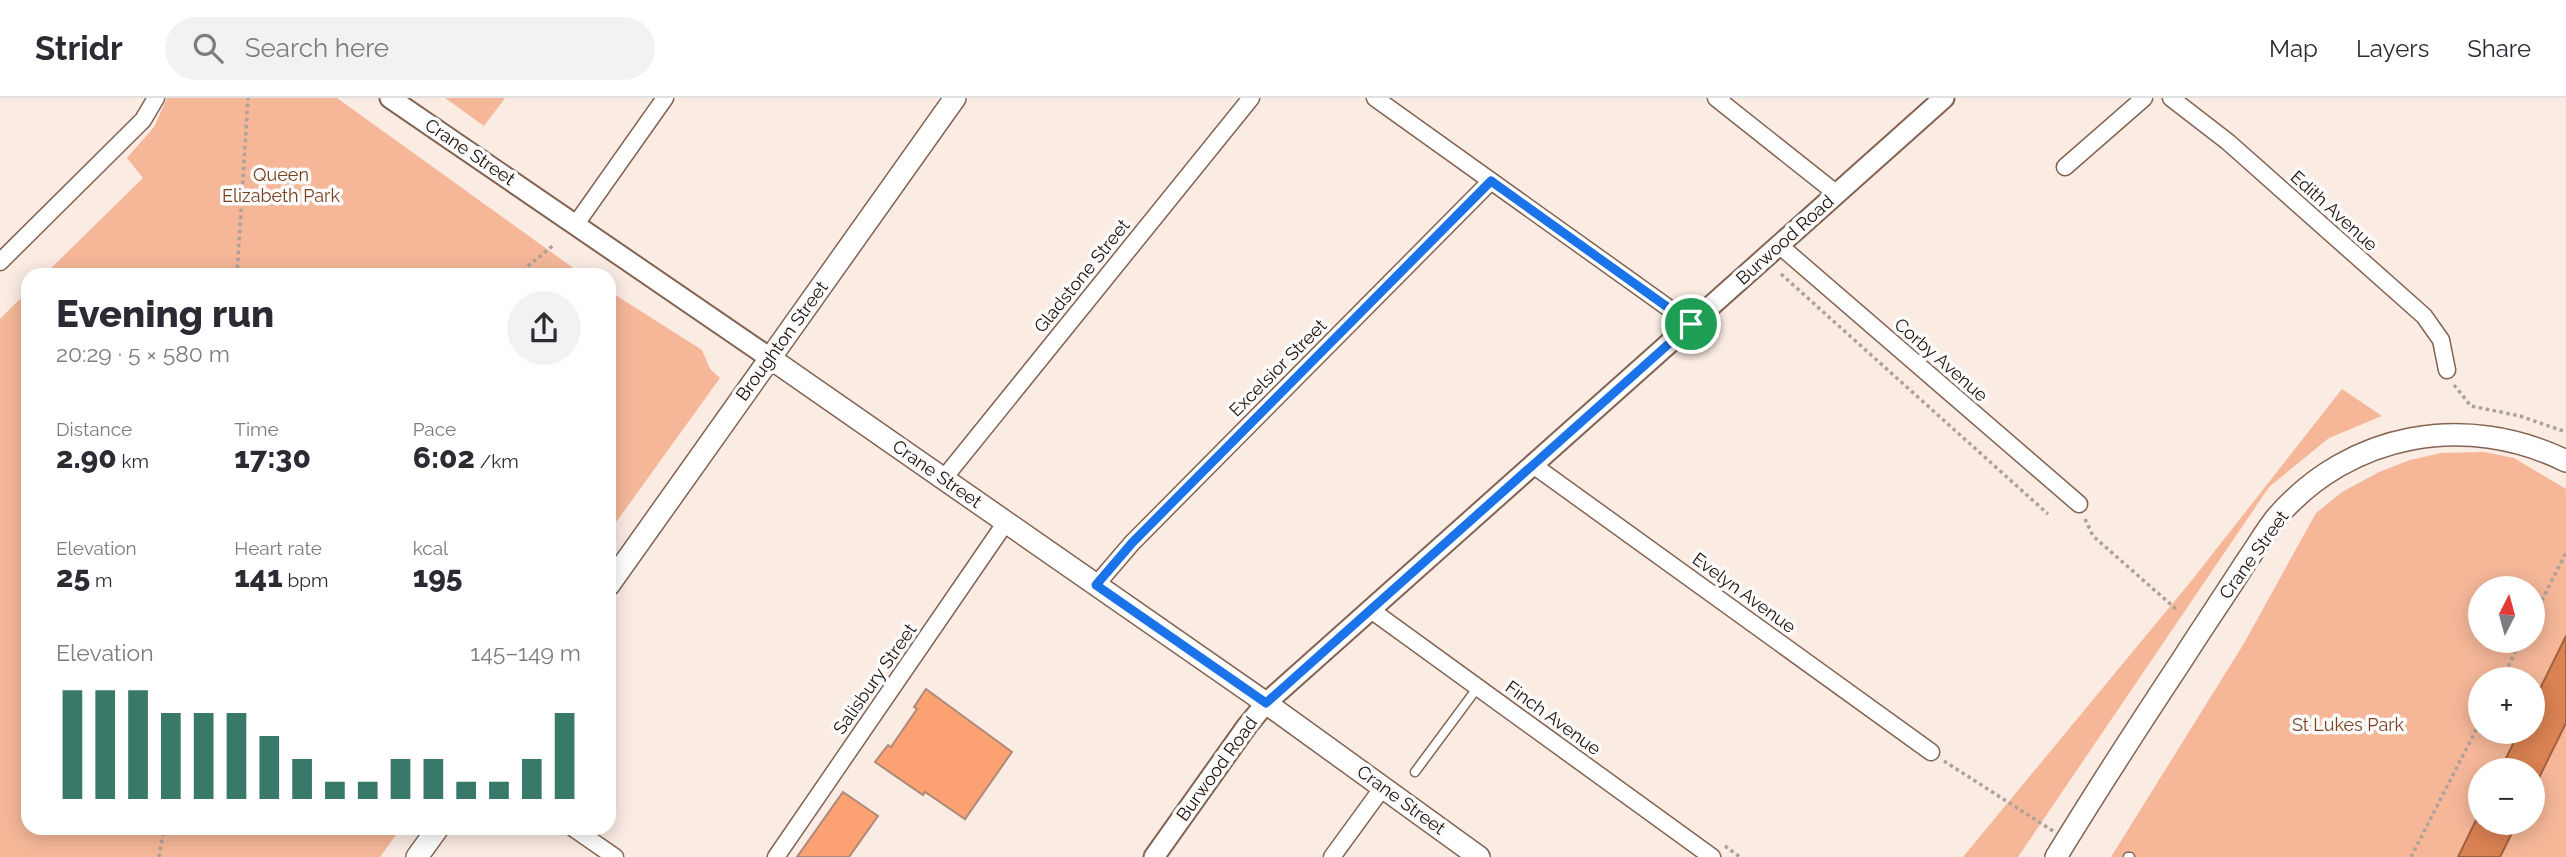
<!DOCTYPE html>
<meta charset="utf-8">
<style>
:root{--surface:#fff;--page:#f2f2f3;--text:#2b2b33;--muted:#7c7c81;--line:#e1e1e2;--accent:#387969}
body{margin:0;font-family:Raleway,sans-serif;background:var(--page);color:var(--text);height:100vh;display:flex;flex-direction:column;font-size:26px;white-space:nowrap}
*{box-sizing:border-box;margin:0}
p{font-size:23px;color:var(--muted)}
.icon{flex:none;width:38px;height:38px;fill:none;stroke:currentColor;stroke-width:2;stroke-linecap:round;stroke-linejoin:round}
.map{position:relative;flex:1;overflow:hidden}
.sheet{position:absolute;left:21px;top:170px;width:595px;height:567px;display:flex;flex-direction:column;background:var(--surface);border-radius:21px;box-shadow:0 4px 18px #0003}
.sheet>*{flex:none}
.needle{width:46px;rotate:6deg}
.fabs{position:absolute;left:2468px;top:478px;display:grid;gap:14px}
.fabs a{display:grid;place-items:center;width:77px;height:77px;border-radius:50%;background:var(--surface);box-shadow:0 4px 18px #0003;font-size:35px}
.pin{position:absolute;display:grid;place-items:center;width:60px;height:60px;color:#fff;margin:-30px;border:4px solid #fff;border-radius:50%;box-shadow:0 2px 7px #0007}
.round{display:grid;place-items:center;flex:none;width:74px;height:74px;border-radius:37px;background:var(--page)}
.head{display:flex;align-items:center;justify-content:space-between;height:119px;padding:0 35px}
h1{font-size:38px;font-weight:800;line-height:52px}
.metrics{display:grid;grid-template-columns:repeat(3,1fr);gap:10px;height:119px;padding:7px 35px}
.metrics div{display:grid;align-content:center}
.metrics b{font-size:30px;font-weight:800}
.metrics small{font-size:19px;font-weight:400}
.metrics p{font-size:19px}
.chart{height:196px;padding:14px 35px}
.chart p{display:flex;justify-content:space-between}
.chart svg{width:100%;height:126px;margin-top:7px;stroke:var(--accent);stroke-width:6}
header{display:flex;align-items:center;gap:42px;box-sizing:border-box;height:98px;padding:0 35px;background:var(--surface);border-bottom:2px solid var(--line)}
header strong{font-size:33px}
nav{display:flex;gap:38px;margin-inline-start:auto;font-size:24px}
.search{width:490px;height:63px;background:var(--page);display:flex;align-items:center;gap:18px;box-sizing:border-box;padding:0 24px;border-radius:38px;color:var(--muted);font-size:26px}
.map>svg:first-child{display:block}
.green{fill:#f5b798;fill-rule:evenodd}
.water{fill:#da8253;stroke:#a2603d;stroke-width:2}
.building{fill:#fca171;stroke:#ad8a79;stroke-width:2}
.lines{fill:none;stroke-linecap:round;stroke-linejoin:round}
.service-casing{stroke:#836352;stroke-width:11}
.minor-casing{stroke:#836352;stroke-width:19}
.tertiary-casing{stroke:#836352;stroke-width:23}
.secondary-casing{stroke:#836352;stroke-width:24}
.path{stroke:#afa199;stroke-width:3.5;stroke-dasharray:3.5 3.5;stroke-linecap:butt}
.service{stroke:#fff;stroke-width:8}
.minor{stroke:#fff;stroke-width:16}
.tertiary{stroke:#fff;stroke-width:19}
.secondary{stroke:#fff;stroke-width:21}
.route-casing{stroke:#fff;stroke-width:14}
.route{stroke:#1a73e8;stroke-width:9}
.labels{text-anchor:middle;stroke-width:7;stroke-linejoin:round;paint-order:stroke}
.street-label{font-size:18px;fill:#1e110b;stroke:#fbfbfb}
.park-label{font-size:18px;fill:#793f1e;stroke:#fbfbfb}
</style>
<header>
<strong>Stridr</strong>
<div class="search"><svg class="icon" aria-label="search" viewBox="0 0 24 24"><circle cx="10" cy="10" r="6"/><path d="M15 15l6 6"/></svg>Search here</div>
<nav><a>Map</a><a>Layers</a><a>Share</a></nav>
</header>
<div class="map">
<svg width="2566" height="759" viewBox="0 0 2566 759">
<rect width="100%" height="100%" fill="#faebe3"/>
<path class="green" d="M167 0H337L583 177H44L143 80 127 60 154 29Z
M445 0H505L484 28Z
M28 193V730H401L380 759H0V221Z
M609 193 702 252 710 271 720 280 609 434Z
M2342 291 2382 318 2329 340 2269 389 2018 759H1963L2192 482Z
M2484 354 2514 360 2566 391V538L2532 607V581H2480V634H2519L2500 672H2480V714L2458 759H2111L2243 547 2316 415 2342 394 2379 374 2410 362 2441 355ZM2480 490H2532V542H2480Z
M2566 625V759H2500L2517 725 2532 724V694Z"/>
<path class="water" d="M2566 538V625L2532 694V672H2500L2519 634H2532V607Z
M2480 714V724L2517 725 2500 759H2458Z"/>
<path class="building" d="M926 591 1012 654 965 721 925 694 923 697 875 664 888 647 891 649 917 611 914 609Z
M843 694 878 718 849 759H797Z"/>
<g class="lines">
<g class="service-casing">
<path id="service" d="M1415 674 1478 589
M2128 759H2130"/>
</g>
<g class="minor-casing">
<path id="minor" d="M1375 0 1691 226
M1716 0 1837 96
M2171 0 2228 44 2424 218 2441 242 2447 272
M2065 69 2144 0
M576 126 665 0
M1779 147 2079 406
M0 164 143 22 156 0
M1533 367 1931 654
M944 380 1251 0
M1096 487 1132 445 1491 83
M1371 512 1712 759
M573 730 615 759
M776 759 1006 424
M1332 759 1383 689"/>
</g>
<g class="tertiary-casing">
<path id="tertiary" d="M390 0 770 260
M1154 759 1247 628 1266 605 1944 0"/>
</g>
<g class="secondary-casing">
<path id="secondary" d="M770 260 1266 605 1479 759
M609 487 955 0
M417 759 438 730
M2056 759C2097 692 2139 627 2182 562 2203 529 2225 497 2246 464 2256 450 2265 434 2276 420 2350 334 2466 314 2566 363"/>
</g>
<path class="path" d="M1781 176 2048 416
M237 177 248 0
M517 177 555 146
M2454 287 2471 308 2520 318 2566 334
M2085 421 2093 438 2176 511
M2532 521 2566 455
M2502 581 2521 542
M1944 663 2053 733
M1725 748 1740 759
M159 759 164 730
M2411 759 2480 624"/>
<use href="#service" class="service"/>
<use href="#minor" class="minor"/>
<use href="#tertiary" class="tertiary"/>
<use href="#secondary" class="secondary"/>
</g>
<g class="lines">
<g class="route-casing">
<path id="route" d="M1491 83 1691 226 1266 605 1096 487 1132 445Z"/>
</g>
<use href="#route" class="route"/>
</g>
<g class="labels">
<g class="street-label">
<text transform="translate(470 54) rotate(34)" y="6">Crane Street</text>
<text transform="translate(2334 113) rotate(42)" y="6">Edith Avenue</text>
<text transform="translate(1785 142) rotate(-42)" y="6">Burwood Road</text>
<text transform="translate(1082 178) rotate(-51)" y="6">Gladstone Street</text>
<text transform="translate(782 243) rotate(-54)" y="6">Broughton Street</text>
<text transform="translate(1941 262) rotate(41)" y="6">Corby Avenue</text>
<text transform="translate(1278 270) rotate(-45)" y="6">Excelsior Street</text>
<text transform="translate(937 376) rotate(35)" y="6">Crane Street</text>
<text transform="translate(2254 457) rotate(-54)" y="6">Crane Street</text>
<text transform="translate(1744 495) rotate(36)" y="6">Evelyn Avenue</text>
<text transform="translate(875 581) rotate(-55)" y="6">Salisbury Street</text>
<text transform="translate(1553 620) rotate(36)" y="6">Finch Avenue</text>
<text transform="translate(1217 671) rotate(-54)" y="6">Burwood Road</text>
<text transform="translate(1401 702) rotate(36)" y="6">Crane Street</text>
</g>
<g class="park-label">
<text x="281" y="83">Queen<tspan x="281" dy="21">Elizabeth Park</tspan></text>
<text x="2348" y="633">St Lukes Park</text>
</g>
</g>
</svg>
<div class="fabs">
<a><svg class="needle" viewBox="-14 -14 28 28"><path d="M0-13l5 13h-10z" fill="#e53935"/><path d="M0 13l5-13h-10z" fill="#7c7c81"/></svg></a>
<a>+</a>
<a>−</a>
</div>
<div class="pin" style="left:1691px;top:226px;background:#1e9e55"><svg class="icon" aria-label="arrive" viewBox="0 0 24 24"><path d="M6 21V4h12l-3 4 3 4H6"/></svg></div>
<section class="sheet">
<div class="head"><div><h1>Evening run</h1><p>20:29 · 5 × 580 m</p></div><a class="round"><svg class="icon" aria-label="share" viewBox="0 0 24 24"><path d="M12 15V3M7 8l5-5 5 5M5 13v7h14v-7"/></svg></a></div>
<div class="metrics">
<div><p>Distance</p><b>2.90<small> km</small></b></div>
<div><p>Time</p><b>17:30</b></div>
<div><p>Pace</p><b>6:02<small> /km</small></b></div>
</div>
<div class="metrics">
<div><p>Elevation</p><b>25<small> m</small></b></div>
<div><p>Heart rate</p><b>141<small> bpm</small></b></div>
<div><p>kcal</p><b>195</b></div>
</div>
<div class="chart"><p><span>Elevation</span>145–149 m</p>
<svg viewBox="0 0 160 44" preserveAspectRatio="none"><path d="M5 44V6M15 44V6M25 44V6M35 44V14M45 44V14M55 44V14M65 44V22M75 44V30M85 44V38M95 44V38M105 44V30M115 44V30M125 44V38M135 44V38M145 44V30M155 44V14"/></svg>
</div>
</section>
</div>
